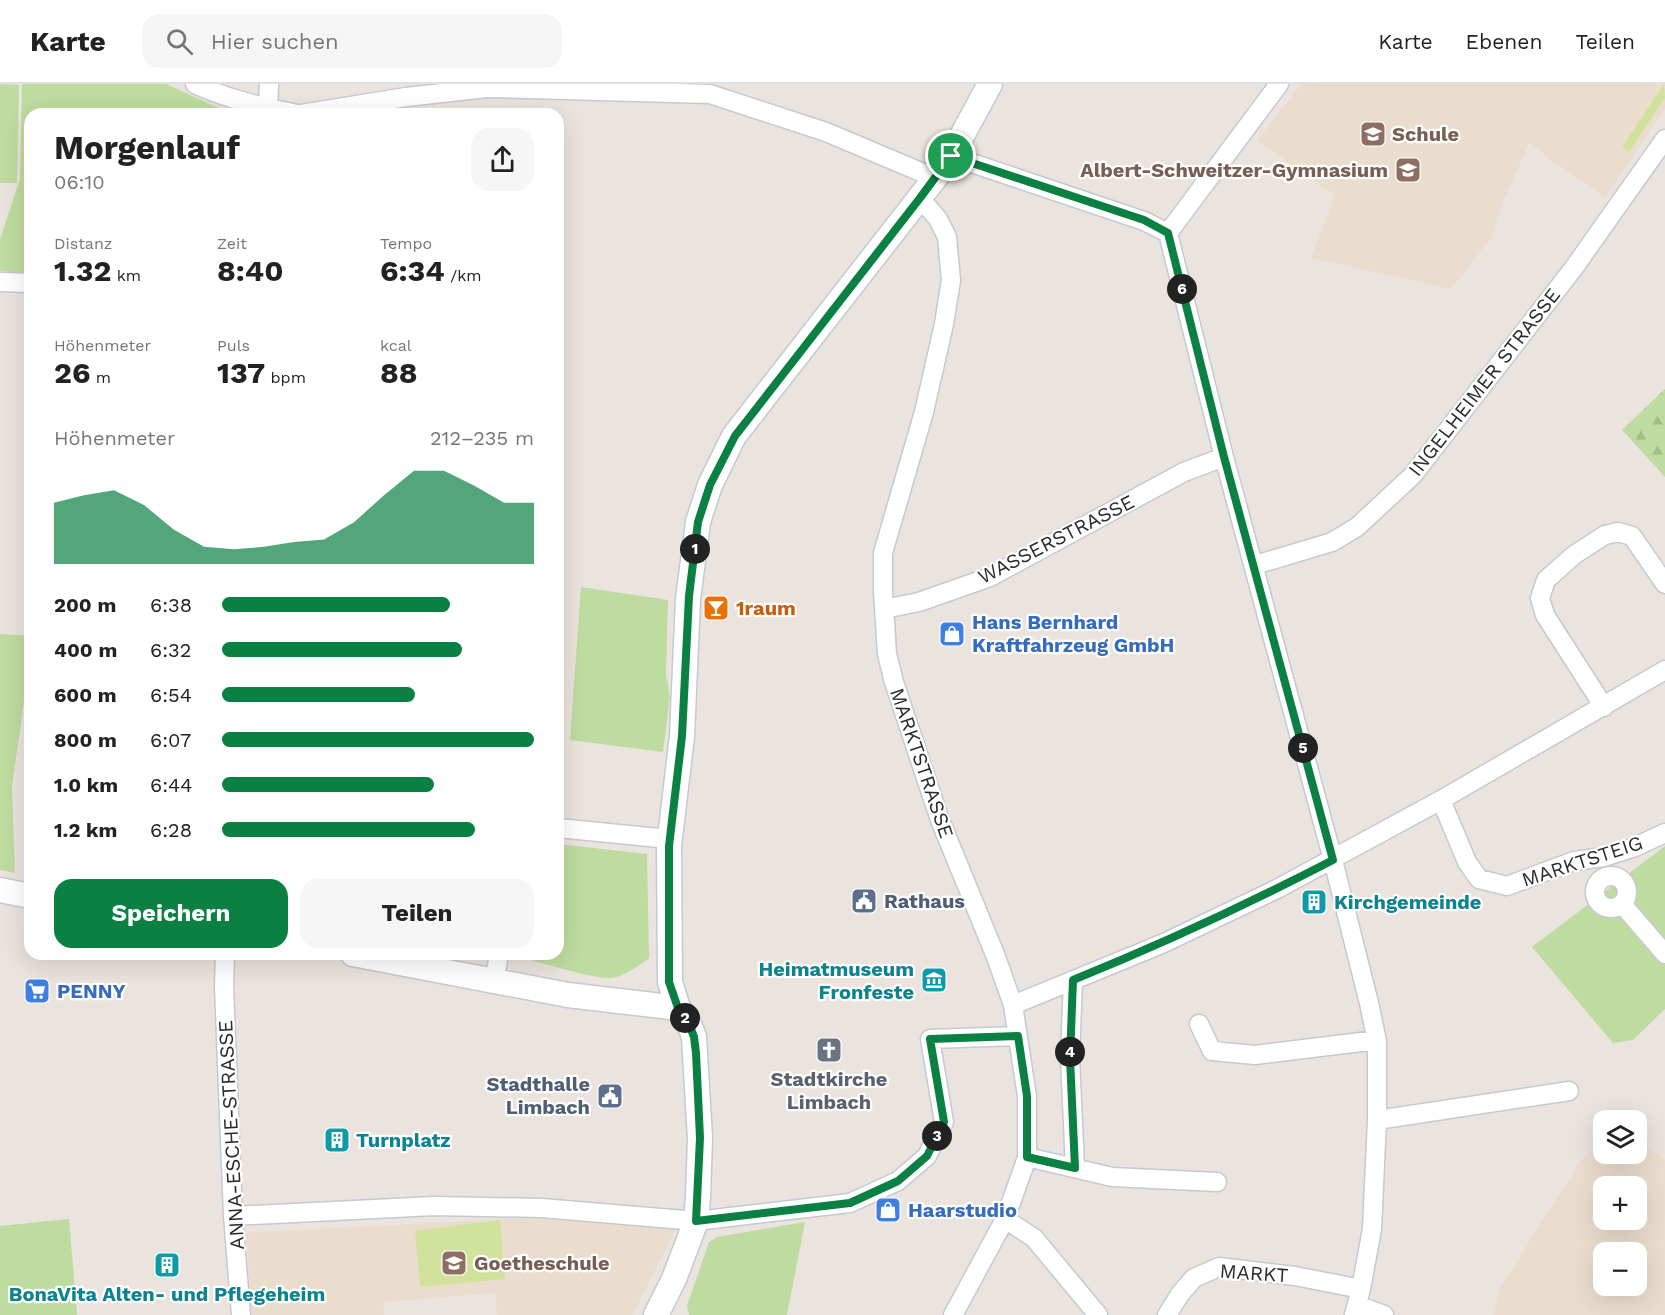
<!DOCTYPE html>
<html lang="de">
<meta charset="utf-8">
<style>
:root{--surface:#fff;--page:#f6f6f6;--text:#222;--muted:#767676;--line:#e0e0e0;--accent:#0b8043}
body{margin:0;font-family:"Work Sans",sans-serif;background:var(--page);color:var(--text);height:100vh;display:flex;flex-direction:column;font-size:22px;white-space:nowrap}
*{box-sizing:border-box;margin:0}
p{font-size:20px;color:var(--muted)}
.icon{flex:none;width:33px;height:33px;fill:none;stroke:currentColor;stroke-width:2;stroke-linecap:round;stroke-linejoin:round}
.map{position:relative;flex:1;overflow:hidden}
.panel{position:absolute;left:24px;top:24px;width:540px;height:852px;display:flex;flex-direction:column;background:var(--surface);border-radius:18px;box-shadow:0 6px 24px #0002}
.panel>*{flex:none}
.controls{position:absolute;left:1593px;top:1026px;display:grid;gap:12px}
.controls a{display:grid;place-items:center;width:54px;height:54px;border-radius:12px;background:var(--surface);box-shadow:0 6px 24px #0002;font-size:30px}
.pin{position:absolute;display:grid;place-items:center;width:51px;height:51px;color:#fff;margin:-26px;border:3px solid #fff;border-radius:50%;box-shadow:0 2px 6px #0007}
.km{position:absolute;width:30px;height:30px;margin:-15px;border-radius:50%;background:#222;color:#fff;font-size:16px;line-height:30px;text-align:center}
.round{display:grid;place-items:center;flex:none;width:63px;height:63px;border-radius:18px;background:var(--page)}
.summary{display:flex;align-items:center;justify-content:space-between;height:102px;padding:0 30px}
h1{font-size:33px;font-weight:700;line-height:45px}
.figures{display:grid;grid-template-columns:repeat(3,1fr);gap:9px;height:102px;padding:6px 30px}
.figures div{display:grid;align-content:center}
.figures b{font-size:30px;font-weight:700}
.figures small{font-size:16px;font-weight:400}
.figures p{font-size:16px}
.chart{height:168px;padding:12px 30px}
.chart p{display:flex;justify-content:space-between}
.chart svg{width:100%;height:108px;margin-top:6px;fill:var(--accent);opacity:.7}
.cta{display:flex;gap:12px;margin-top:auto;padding:12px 30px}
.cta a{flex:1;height:69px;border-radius:18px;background:var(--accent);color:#fff;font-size:24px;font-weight:700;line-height:69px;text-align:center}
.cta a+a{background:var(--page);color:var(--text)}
ul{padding:0 30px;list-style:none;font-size:20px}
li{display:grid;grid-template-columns:96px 72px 1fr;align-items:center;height:45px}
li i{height:15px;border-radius:8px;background:var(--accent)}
header{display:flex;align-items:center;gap:36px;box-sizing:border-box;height:84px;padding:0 30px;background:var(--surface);border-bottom:2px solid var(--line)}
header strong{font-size:28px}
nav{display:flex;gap:33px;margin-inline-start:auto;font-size:21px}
.search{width:420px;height:54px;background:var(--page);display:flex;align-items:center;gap:15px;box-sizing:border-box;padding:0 21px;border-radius:18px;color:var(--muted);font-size:22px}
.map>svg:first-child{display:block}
.education{fill:#ebddce;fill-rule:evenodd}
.green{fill:#bedc9f}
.forest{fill:url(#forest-firs)}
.pitch{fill:#d0e29b}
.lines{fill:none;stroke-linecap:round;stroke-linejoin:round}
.street-casing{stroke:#c5cad2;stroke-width:21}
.secondary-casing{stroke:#c5cad2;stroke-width:27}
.street{stroke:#fff;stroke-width:18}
.secondary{stroke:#fff;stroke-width:24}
.route-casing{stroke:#fff;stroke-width:12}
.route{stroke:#0b8043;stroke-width:8}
.labels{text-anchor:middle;stroke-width:4.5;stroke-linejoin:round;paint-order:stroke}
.education-label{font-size:20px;font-weight:bold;fill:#785e54;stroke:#fff;text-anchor:start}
.street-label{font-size:20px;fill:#2a2a2a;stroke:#fff}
.food-label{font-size:20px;font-weight:bold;fill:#c56008;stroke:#fff;text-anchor:start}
.shop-label{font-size:20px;font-weight:bold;fill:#366cbe;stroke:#fff;text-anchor:start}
.service-label{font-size:20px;font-weight:bold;fill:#4e5e75;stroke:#fff;text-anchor:start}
.culture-label{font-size:20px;font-weight:bold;fill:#0d838f;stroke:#fff;text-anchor:start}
.worship-label{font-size:20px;font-weight:bold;fill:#5b616d;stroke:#fff}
</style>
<header>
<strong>Karte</strong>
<div class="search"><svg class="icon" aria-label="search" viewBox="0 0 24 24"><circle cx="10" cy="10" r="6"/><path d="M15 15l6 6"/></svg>Hier suchen</div>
<nav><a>Karte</a><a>Ebenen</a><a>Teilen</a></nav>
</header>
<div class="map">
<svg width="1665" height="1231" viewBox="0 0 1665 1231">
<defs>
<pattern id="forest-firs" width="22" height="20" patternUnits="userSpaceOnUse" patternTransform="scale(1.5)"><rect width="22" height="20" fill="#bedc9f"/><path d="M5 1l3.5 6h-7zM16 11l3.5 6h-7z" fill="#a3bd89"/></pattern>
</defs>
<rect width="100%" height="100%" fill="#ebe3dd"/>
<path class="education" d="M1301 0H1665V25L1605 114 1529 60 1503 117 1491 154 1451 205 1311 174 1335 111 1257 57Z
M1603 1056 1604 1070H1636L1637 1060 1661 1071 1665 1076V1231H1493L1501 1202 1580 1078ZM1604 1102H1636V1136H1604ZM1604 1168H1636V1202H1604Z
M524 1134 676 1144 633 1231H497L495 1209 383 1218 384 1231H252L246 1149Z"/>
<path class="green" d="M0 0 19 1 17 99H0Z
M22 0H166L232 30H30V189L0 187V155L20 95Z
M581 503 668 516 666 590 670 613 663 668 570 656Z
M0 550 30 552V574L12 702 15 789 0 786Z
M558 760 647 770 649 874C642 880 622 893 612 894 591 895 545 879 523 874V870H558Z
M1665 762V925L1633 956 1613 959 1532 863Z
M69 1135 77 1231H0V1142Z
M805 1138 787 1231H689L687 1222 709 1158 717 1153Z"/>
<path class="forest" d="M1665 305V393L1622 346Z"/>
<path class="pitch" d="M1664 0 1665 14 1629 68 1622 63Z
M500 1136 505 1195 420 1203 415 1147Z"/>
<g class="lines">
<g class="street-casing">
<path id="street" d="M195 0C227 15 263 23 297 30
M268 30 269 0
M301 30 406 13 487 4 710 10 826 48 935 94
M951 72 1144 137 1168 149 1224 373 1333 776 1369 919 1377 957V1036L1372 1145 1361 1205 1354 1231
M920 114 938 135 947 153 951 196 944 240 924 328 883 469V507L887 570 894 598 940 736 996 873 1013 921 1027 1012V1073L1023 1085 1005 1135 953 1231
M1168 149 1279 0
M0 198 30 199
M1255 481 1332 458 1357 443 1413 391 1573 185 1665 55
M884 525 919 518 990 493 1184 388 1224 373
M1604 623 1545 531 1540 514 1546 496 1574 471 1605 451 1618 448 1632 452 1665 500
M1441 716 1467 778 1479 795 1507 802 1574 777 1604 773 1635 763 1665 749
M558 744 669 755
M1595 808a16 16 0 1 1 32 0a16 16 0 1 1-32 0Z
M1622 820 1665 870
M225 870 224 902 233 1132 241 1231
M1073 896 1070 974 1075 1084
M494 898 499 870
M1013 921 1164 859 1277 805 1441 716 1665 586
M1199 940 1212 967 1255 971 1377 956
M1377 1036 1569 1007
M1027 1073 1112 1093 1217 1098
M233 1132 434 1122 542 1124 696 1137 850 1119 898 1097 927 1072 944 1038 930 955 1018 952
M1005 1135 1034 1154 1098 1231
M1357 1221 1384 1231
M1167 1231 1180 1210 1194 1194 1219 1183 1295 1192 1361 1205"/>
</g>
<g class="secondary-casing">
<path id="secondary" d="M0 806 30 812
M353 870 568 911 678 924
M656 1231 674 1195 696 1137 698 1113 700 1054 694 953 688 937 678 924 670 898 669 762 682 652 688 515 698 438 710 401 734 352 935 94 951 72 990 0"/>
</g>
<use href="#street" class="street"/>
<use href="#secondary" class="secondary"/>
</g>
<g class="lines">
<g class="route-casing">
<path id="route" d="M951 72 1144 136 1168 149 1224 373 1333 776C1248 820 1162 860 1073 896L1070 974 1075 1084 1027 1073V1012L1018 952 930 955 944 1038 927 1072 898 1097 850 1119 696 1137 700 1054 696 969 694 953 688 937 678 924 669 898V762L682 652 689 512 698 438 710 401 735 352 920 114Z"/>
</g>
<use href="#route" class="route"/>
</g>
<defs>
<g id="school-square" transform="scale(1.35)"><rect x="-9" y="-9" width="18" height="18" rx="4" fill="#8d6e63" stroke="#fff"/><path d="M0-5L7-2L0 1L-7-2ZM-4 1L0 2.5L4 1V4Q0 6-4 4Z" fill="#fff"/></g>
<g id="bar-square" transform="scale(1.35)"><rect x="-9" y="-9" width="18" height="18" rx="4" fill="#e8710a" stroke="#fff"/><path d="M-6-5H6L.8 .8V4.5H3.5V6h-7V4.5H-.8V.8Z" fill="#fff"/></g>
<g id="shop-square" transform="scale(1.35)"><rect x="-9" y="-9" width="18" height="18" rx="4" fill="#3f7fe0" stroke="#fff"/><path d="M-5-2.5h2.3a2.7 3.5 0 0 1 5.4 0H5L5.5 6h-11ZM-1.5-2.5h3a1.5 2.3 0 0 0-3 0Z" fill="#fff"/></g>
<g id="civic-square" transform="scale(1.35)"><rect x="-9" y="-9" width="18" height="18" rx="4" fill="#5c6f8a" stroke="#fff"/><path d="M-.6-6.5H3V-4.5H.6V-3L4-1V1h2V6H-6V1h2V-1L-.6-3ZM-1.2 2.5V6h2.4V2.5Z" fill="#fff"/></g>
<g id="building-square" transform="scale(1.35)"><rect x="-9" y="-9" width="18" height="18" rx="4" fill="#0f9aa8" stroke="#fff"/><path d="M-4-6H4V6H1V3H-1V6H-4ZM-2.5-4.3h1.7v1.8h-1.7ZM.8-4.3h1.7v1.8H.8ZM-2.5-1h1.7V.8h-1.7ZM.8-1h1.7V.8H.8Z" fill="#fff"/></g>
<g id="museum-square" transform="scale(1.35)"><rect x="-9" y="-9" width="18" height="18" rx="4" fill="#0f9aa8" stroke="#fff"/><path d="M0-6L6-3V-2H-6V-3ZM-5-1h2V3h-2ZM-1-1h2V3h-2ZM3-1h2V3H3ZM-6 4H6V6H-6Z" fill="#fff"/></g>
<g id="supermarket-square" transform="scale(1.35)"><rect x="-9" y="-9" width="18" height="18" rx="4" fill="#3f7fe0" stroke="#fff"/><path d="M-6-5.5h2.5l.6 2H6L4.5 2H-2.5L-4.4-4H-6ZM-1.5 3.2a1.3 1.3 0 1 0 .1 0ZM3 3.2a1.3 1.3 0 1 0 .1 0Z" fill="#fff"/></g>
<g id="church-square" transform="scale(1.35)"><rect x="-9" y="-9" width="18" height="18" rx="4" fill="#6b7280" stroke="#fff"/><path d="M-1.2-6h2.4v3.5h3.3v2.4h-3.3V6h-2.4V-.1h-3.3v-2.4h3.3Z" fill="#fff"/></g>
</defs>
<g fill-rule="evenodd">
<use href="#school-square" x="1373" y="50"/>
<use href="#school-square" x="1408" y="86"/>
<use href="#bar-square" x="716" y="524"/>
<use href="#shop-square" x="952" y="550"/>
<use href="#civic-square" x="864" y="817"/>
<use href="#building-square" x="1314" y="818"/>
<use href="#museum-square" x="934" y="896"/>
<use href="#supermarket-square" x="37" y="907"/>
<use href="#church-square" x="829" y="966"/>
<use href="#civic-square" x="610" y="1012"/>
<use href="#building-square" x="337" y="1056"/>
<use href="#shop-square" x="888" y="1126"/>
<use href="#school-square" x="454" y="1179"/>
<use href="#building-square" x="167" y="1181"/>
</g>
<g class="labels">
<g class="education-label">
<text x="1392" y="57">Schule</text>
<text x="1388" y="93" text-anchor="end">Albert-Schweitzer-Gymnasium</text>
<text x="474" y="1186">Goetheschule</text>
</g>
<g class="street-label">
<text transform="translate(1484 298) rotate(-52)" y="7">INGELHEIMER STRASSE</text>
<text transform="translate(1056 455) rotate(-27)" y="7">WASSERSTRASSE</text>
<text transform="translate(922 679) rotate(71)" y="7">MARKTSTRASSE</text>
<text transform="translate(1582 777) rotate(-18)" y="7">MARKTSTEIG</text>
<text transform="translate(231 1051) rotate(-93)" y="7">ANNA-ESCHE-STRASSE</text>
<text transform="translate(1254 1189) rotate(4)" y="7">MARKT</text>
</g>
<g class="food-label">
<text x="736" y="531">1raum</text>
</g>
<g class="shop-label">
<text x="972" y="545">Hans Bernhard<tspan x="972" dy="23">Kraftfahrzeug GmbH</tspan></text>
<text x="57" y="914">PENNY</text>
<text x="908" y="1133">Haarstudio</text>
</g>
<g class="service-label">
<text x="884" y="824">Rathaus</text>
<text x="590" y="1007" text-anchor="end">Stadthalle<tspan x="590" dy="23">Limbach</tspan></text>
</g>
<g class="culture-label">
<text x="1334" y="825">Kirchgemeinde</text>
<text x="914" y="892" text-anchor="end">Heimatmuseum<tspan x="914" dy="23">Fronfeste</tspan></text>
<text x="356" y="1063">Turnplatz</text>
<text x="167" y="1217" text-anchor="middle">BonaVita Alten- und Pflegeheim</text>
</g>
<g class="worship-label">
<text x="829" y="1002">Stadtkirche<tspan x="829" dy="23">Limbach</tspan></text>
</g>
</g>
</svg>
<div class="controls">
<a><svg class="icon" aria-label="layers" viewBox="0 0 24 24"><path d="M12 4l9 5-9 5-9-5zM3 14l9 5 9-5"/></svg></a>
<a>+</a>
<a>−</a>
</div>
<div class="pin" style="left:951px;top:72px;background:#1e9e55"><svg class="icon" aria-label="arrive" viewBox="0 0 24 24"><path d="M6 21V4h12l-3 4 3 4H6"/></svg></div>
<b class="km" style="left:695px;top:465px">1</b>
<b class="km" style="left:685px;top:934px">2</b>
<b class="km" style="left:937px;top:1052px">3</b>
<b class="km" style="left:1070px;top:968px">4</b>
<b class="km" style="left:1303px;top:664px">5</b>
<b class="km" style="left:1182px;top:205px">6</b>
<section class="panel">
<div class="summary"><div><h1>Morgenlauf</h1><p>06:10</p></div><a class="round"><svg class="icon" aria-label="share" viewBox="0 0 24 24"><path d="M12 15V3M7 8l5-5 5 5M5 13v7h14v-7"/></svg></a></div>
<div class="figures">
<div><p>Distanz</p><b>1.32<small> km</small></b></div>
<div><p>Zeit</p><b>8:40</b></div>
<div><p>Tempo</p><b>6:34<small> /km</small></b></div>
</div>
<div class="figures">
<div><p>Höhenmeter</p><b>26<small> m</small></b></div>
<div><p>Puls</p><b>137<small> bpm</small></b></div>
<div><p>kcal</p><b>88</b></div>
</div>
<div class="chart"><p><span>Höhenmeter</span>212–235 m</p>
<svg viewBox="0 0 160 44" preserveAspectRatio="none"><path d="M0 44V19L10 16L20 14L30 20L40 30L50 37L60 38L70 37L80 35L90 34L100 27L110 16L120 6L130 6L140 12L150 19L160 19V44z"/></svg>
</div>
<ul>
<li><b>200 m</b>6:38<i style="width:73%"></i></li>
<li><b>400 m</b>6:32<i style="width:77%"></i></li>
<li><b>600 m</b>6:54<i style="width:62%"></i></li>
<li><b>800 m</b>6:07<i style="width:100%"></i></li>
<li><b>1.0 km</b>6:44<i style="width:68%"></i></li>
<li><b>1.2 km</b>6:28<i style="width:81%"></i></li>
</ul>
<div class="cta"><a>Speichern</a><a>Teilen</a></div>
</section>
</div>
